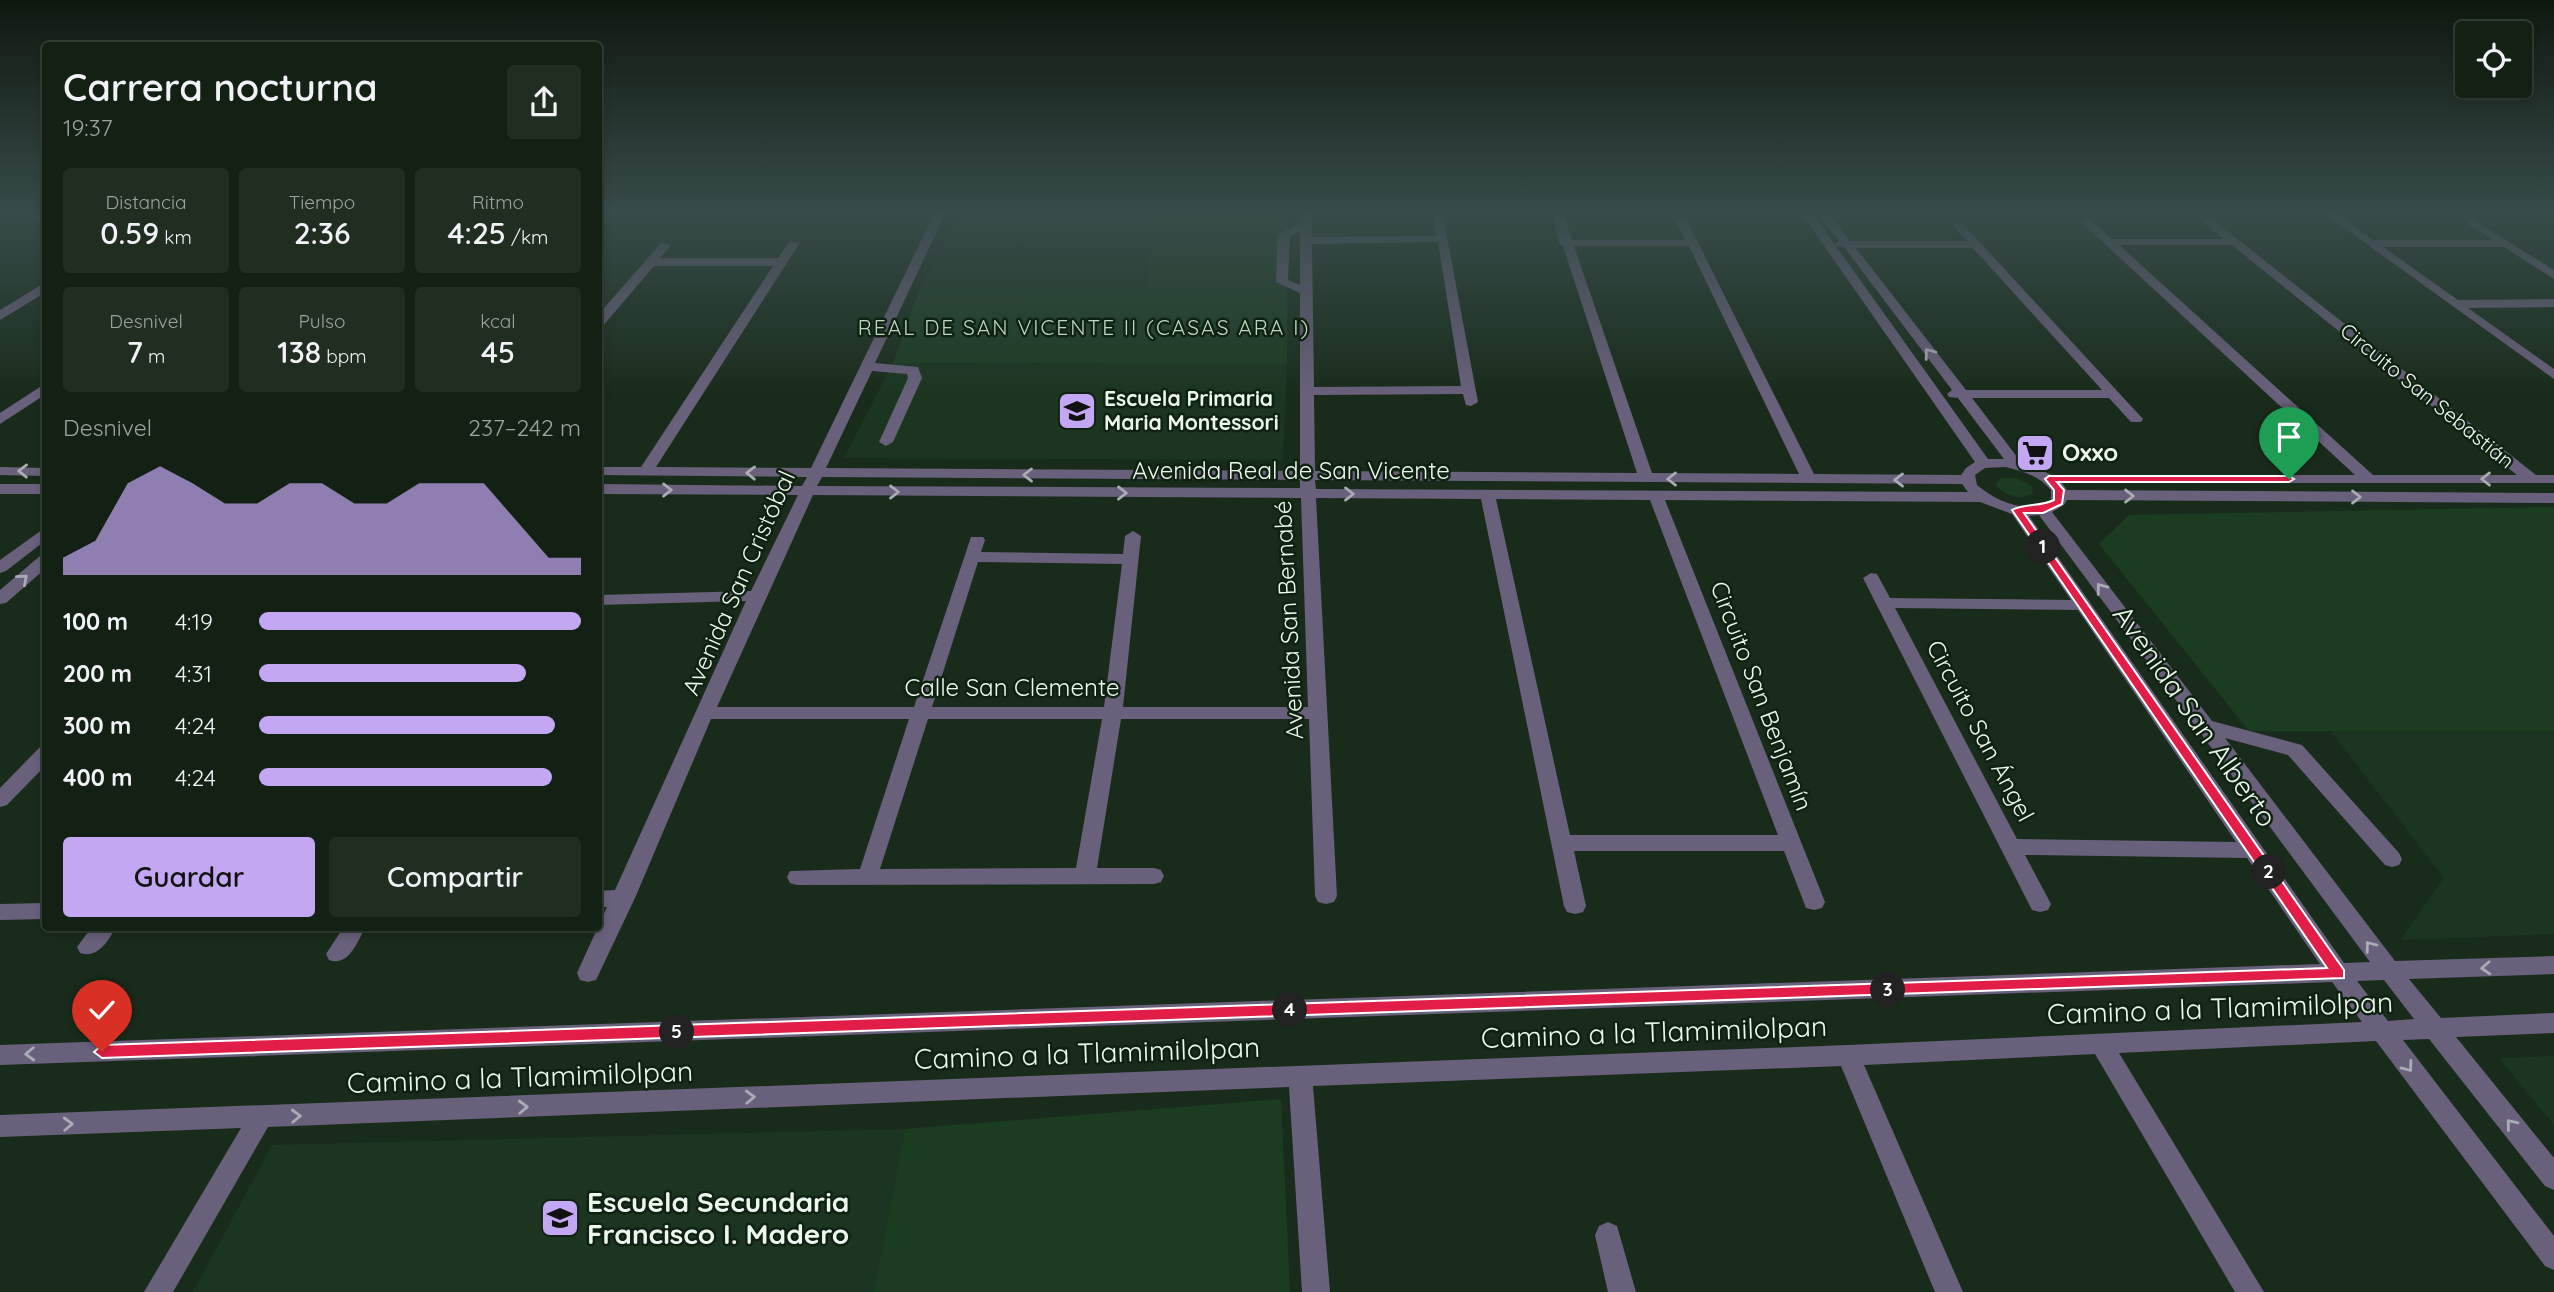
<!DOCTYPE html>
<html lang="es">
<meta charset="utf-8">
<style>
:root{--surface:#132114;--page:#202e22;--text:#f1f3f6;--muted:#9da3a0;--line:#323e34;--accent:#c3a7f2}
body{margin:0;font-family:Quicksand,sans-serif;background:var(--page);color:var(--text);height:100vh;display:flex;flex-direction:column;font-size:26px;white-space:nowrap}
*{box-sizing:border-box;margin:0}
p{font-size:23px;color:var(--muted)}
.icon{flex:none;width:38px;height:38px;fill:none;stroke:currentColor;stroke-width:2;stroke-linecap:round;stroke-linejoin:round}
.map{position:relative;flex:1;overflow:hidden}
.details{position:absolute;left:42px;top:42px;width:560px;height:889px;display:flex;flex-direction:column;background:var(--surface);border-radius:7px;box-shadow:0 4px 10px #0003,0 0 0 2px var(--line)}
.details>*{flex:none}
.tools{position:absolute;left:2455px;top:21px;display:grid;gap:14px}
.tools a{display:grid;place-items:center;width:77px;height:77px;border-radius:7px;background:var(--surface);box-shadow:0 4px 10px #0003,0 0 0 2px var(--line);font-size:35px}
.pin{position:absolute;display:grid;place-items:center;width:60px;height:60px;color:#fff;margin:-72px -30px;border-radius:50% 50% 50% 0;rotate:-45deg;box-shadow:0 0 7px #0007}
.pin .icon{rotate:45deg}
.km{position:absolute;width:35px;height:35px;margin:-18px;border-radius:50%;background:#222;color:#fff;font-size:19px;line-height:35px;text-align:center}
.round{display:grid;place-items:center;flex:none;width:74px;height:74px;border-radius:7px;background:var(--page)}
.summary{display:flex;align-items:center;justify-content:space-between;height:119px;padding:0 21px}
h1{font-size:38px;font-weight:600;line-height:52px}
.stats{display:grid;grid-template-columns:repeat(3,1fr);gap:10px;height:119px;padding:7px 21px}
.stats div{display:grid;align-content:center;border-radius:7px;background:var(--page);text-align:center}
.stats b{font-size:30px;font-weight:600}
.stats small{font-size:19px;font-weight:400}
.stats p{font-size:19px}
.chart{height:196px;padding:14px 21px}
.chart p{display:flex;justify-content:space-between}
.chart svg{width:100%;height:126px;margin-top:7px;fill:var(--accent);opacity:.7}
.action{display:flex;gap:14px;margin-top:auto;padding:14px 21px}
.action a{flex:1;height:80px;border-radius:7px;background:var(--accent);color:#111;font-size:28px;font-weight:600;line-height:80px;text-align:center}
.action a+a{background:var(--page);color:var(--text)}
ul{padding:0 21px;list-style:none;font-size:23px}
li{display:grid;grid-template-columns:112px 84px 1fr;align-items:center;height:52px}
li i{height:18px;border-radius:9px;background:var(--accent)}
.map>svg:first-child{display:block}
.built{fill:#1c3520}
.green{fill:#1c3c21}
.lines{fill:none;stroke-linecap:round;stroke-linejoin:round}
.minor{fill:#69607b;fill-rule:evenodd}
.oneway{stroke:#aaacb4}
.route{fill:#e11d48;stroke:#fff;stroke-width:2}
.labels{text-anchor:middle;stroke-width:5;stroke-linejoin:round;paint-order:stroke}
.far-neighbourhood-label{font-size:21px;letter-spacing:2px;fill:#bfd7c1;stroke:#0f2212}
.far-street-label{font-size:21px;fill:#ecf8ed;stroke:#0f2212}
.far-poi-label{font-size:21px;font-weight:bold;fill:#ecf8ed;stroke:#0f2212;text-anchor:start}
.poi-label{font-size:24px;font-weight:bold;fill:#ecf8ed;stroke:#0f2212;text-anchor:start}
.street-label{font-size:24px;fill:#ecf8ed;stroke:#0f2212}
.near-street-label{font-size:28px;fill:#ecf8ed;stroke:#0f2212}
.near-poi-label{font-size:28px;font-weight:bold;fill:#ecf8ed;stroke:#0f2212;text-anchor:start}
</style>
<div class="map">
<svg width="2554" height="1292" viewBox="0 0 2554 1292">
<rect width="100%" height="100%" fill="#192c1b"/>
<path class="built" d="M958 214 1158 215 1146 286H921Z
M893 363 1287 364 1283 460 844 458Z
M2330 730 2554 731V934L2400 940 2444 878Z
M2554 1056V1125L2499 1058Z
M905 1129 874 1292H193L272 1145Z"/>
<path class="green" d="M1288 214 1287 364 893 363 921 286H1145L1158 215Z
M2000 478H2016L2032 486 2033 493C2021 501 2006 496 1996 486Z
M2554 507V731H2249L2099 544 2129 515Z
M1281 1099 1290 1292H874L905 1129Z"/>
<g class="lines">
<path class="minor" d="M934 214H945L875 363 918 367 922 378 893 442 886 446 879 442 908 378 907 374 872 371 826 468 1300 471V293L1276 282 1278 234 1300 224V214H1312V237L1436 236 1433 218 1443 216 1478 402 1471 406 1466 405 1463 394 1314 395 1315 471 1637 473 1563 246 1559 243 1553 218 1559 215 1565 218 1572 240H1685L1676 221 1686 219 1814 474 1961 475 1966 468 1975 462 1802 214H1813L1988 459H2004L1958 398 1949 397 1947 394 1952 390 1844 247 1837 246 1835 244 1839 241 1819 214H1830L1850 241H1967L1952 225 1962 223 2143 419 2141 422H2131L2109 398H1972L2021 462 2052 475H2355L2081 222 2091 220 2112 239H2223L2202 221 2212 219 2536 475H2554V483H2062L2067 490 2554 493V503L2067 500 2064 505 2052 512 2212 721 2302 745 2399 853 2402 859 2399 865 2392 867 2385 865 2288 755 2225 738 2395 961 2554 956V974L2409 979 2441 1018 2554 1013V1033L2456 1037 2554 1158V1190L2545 1186 2429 1039 2403 1040 2554 1236V1270L2545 1266 2376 1041 2119 1053 2264 1292H2235L2095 1054 1864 1065 1963 1292H1935L1841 1066 1313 1086 1330 1292H1302L1289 1087 268 1127 173 1292H144L241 1128 0 1137V1115L1848 1045 2362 1022 2332 982 0 1065V1045L2320 964 2247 858 2025 855 2051 904 2048 910 2040 912 2032 910 1863 578 1871 573 1877 574 1890 598 2071 600 2012 514 1980 502 1665 500 1825 902 1822 908 1814 910 1806 908 1784 851H1574L1586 906 1583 912 1575 914 1567 912 1564 906 1481 499 1316 498 1337 896 1334 902 1326 904 1318 902 1315 896 1309 719H1121L1097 868H1154L1161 870 1164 876 1161 882 1154 884 797 885 790 883 787 877 790 871 860 869 909 719H711L635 898 596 980 588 982 580 980 577 973 607 907H598V891L615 890 746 601 598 605V595L751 591 798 495 598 494V484L802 486 807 477 598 475V467H641L773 266H654L602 327 598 328V315L661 243 671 245 660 258H778L789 242H797L799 244 656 467 811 468ZM1300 232V285L1288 280 1290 236ZM1438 242 1461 386 1314 387 1312 244ZM2119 245H2232L2517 475H2373ZM1574 246H1689L1799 474 1652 473ZM1856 248H1973L2102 390H1966ZM2005 467C2023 471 2039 476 2051 490V500C2027 515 1997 502 1977 485L1975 475 1985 468ZM822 477 1300 480V488L817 486ZM1315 480 1962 484 1968 492 1316 489ZM813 495 1301 498 1308 707H1123L1141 536 1133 531 1125 536 1123 554 981 552 985 540 983 537H971L914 707H717ZM1496 499 1650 500 1778 835H1570ZM2039 515 2370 962 2344 963 2029 516ZM978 562 1122 564 1104 707H932ZM1895 608 2078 610 2236 842 2017 839ZM928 719H1102L1076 868 880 869ZM2384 980 2414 1019 2388 1021 2357 981Z
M2325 214H2338L2373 240H2493L2468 224V220L2472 219 2554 270V279L2504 247H2383L2458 300 2554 299V307L2468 308 2554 369V379Z
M46 282V292L0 320V310Z
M46 383V394L0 424V413Z
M0 467 46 468V476L0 475Z
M0 484H46V494H0Z
M46 527V540L6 571 0 573V560Z
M46 554V568L6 603 0 604V590L40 556Z
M46 746V765L7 805 0 807V788L39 748Z
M46 903V919L0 920V904Z
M91 928H115C108 942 97 959 80 953L77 947Z
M343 928H365C357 943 348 967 329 960L326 954Z
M1608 1222 1617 1226 1636 1292H1608L1595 1235 1599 1226Z"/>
</g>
<defs><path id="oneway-chevron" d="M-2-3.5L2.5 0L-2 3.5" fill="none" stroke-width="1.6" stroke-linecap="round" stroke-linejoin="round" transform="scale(1.75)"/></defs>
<g class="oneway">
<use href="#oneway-chevron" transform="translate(1929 353) rotate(-127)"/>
<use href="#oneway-chevron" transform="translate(23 471) rotate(-179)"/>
<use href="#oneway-chevron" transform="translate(751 473) rotate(-179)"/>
<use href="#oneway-chevron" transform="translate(1028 475) rotate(-180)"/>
<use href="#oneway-chevron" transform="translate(1672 479) rotate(-180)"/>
<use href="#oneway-chevron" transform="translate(2486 479) rotate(180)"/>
<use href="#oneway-chevron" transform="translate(1899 480) rotate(-180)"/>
<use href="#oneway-chevron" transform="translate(667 490)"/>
<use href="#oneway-chevron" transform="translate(894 492)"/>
<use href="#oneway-chevron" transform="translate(1122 493)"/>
<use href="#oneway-chevron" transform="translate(1349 494)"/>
<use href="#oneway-chevron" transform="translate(2129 496)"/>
<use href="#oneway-chevron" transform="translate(2356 497)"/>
<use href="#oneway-chevron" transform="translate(23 579) rotate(-41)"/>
<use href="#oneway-chevron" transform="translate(2101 588) rotate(-127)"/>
<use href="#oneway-chevron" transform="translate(2370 946) rotate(-127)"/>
<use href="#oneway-chevron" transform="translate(2486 968) rotate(177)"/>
<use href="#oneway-chevron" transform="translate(30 1054) rotate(178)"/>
<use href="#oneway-chevron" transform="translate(2408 1067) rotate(53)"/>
<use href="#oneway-chevron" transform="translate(750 1097) rotate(-2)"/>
<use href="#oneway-chevron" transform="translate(523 1107) rotate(-2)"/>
<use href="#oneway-chevron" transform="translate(296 1116) rotate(-2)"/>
<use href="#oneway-chevron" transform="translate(68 1124) rotate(-2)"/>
<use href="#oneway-chevron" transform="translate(2511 1124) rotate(-129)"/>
</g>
<linearGradient id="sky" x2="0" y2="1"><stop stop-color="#0e180f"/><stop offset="0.54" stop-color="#384b4a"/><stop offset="1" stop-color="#384b4a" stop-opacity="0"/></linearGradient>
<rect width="2554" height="395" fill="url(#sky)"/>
<path class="route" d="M2049 476H2289L2294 479 2289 482H2057L2064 490 2062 504 2043 513H2024L2344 970V978L102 1058 94 1052 102 1045 2327 968 2012 510C2024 503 2040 507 2054 500V490L2045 479Z"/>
<defs>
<g id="school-square" transform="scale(2.0125)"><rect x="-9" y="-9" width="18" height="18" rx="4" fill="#c3a7f2" stroke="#0f2212"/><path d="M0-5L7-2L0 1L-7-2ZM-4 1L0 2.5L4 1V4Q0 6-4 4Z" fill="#111"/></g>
<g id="supermarket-square" transform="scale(2.0125)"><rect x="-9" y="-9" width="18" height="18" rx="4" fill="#c3a7f2" stroke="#0f2212"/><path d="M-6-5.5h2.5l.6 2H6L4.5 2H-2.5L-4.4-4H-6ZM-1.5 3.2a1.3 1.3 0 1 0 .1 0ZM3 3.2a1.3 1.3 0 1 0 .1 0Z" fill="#111"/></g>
</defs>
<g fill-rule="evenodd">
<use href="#school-square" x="1077" y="411"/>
<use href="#supermarket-square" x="2035" y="453"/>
<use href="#school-square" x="560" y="1218"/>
</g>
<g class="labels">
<g class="far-neighbourhood-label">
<text x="1084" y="335">REAL DE SAN VICENTE II (CASAS ARA I)</text>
</g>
<g class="far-street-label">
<text transform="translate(2427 396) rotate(39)" y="7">Circuito San Sebastián</text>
</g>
<g class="far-poi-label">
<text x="1104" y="406">Escuela Primaria<tspan x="1104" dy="24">Maria Montessori</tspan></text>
</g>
<g class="poi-label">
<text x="2062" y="461">Oxxo</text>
</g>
<g class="street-label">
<text x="1291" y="479">Avenida Real de San Vicente</text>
<text transform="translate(739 583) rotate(-66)" y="8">Avenida San Cristóbal</text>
<text transform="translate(1289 620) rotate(-93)" y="8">Avenida San Bernabé</text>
<text x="1012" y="696">Calle San Clemente</text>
<text transform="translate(1761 696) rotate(69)" y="8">Circuito San Benjamín</text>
<text transform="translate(1980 731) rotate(62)" y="8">Circuito San Ángel</text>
</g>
<g class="near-street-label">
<text transform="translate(2195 716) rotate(55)" y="10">Avenida San Alberto</text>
<text transform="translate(2220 1008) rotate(-2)" y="10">Camino a la Tlamimilolpan</text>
<text transform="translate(1654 1032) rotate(-2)" y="10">Camino a la Tlamimilolpan</text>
<text transform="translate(1087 1053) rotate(-2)" y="10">Camino a la Tlamimilolpan</text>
<text transform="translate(520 1077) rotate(-2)" y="10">Camino a la Tlamimilolpan</text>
</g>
<g class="near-poi-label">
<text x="587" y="1212">Escuela Secundaria<tspan x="587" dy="32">Francisco I. Madero</tspan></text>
</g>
</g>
</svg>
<div class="tools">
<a><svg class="icon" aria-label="locate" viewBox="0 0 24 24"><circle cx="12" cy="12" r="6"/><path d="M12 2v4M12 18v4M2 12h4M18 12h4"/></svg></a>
</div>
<div class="pin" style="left:2289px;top:479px;background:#1e9e55"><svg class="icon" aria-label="arrive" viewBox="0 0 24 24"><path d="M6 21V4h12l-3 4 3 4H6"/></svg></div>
<div class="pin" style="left:102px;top:1052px;background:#d93025"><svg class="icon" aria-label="check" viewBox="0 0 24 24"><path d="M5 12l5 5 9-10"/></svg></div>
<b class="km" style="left:2043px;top:547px">1</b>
<b class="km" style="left:2269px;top:872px">2</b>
<b class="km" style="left:1888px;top:990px">3</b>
<b class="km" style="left:1290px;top:1010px">4</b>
<b class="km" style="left:677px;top:1032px">5</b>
<section class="details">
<div class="summary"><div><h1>Carrera nocturna</h1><p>19:37</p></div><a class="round"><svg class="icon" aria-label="share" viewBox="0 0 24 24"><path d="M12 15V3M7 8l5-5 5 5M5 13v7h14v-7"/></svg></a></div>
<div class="stats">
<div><p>Distancia</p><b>0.59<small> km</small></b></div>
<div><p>Tiempo</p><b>2:36</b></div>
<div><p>Ritmo</p><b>4:25<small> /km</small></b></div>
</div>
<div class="stats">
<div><p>Desnivel</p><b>7<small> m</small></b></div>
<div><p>Pulso</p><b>138<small> bpm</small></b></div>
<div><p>kcal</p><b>45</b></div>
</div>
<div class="chart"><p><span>Desnivel</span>237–242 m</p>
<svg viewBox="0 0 160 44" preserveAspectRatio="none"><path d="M0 44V38L10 32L20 12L30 6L40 12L50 19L60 19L70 12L80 12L90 19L100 19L110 12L120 12L130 12L140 25L150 38L160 38V44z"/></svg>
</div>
<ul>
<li><b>100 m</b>4:19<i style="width:100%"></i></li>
<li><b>200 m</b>4:31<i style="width:83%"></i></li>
<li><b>300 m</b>4:24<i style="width:92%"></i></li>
<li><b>400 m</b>4:24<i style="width:91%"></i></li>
</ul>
<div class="action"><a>Guardar</a><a>Compartir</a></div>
</section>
</div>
